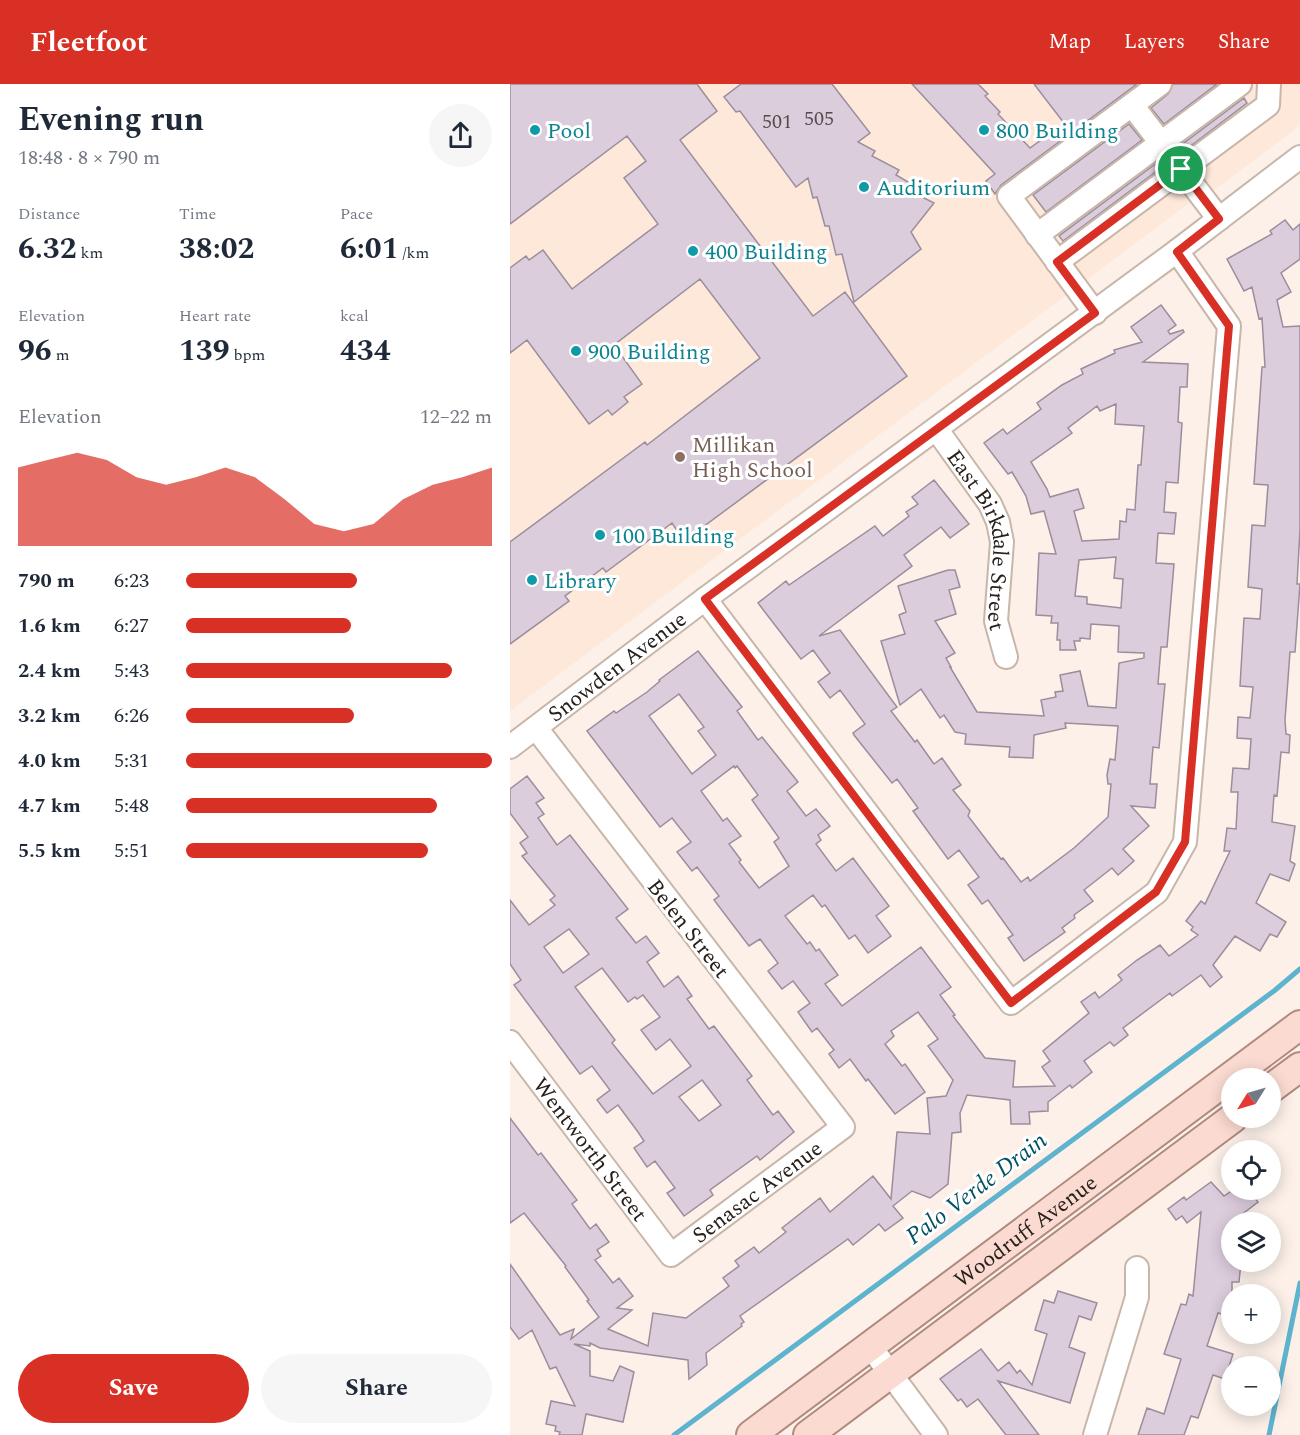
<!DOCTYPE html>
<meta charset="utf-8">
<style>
:root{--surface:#fff;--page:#f6f6f7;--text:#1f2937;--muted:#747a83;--accent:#d93025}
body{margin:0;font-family:Spectral,serif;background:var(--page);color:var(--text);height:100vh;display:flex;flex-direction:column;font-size:22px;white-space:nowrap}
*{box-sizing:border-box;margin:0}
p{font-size:20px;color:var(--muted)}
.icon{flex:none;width:33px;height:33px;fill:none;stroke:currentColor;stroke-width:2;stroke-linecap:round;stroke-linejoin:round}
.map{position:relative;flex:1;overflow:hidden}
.side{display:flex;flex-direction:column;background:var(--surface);width:510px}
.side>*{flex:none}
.needle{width:39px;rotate:233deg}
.controls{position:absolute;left:711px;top:984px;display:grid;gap:12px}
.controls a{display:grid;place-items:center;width:60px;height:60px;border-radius:50%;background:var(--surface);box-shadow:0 3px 15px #0003;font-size:30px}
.pin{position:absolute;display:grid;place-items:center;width:51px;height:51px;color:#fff;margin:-26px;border:3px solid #fff;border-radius:50%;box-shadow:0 2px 6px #0007}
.round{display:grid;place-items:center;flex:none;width:63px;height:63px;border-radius:32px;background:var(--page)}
.head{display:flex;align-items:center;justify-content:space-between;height:102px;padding:0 18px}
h1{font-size:33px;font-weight:700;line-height:45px}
.metrics{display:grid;grid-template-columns:repeat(3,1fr);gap:9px;height:102px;padding:6px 18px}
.metrics div{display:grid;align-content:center}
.metrics b{font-size:30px;font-weight:700}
.metrics small{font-size:16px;font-weight:400}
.metrics p{font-size:16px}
.chart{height:168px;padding:12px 18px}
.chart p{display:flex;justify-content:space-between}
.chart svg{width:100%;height:108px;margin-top:6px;fill:var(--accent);opacity:.7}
.button{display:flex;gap:12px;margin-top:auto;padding:12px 18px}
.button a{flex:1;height:69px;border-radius:36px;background:var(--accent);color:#fff;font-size:24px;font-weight:700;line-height:69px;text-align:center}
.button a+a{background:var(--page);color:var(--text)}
ul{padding:0 18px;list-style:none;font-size:20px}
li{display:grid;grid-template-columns:96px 72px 1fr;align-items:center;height:45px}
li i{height:15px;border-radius:8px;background:var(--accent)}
header{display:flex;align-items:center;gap:36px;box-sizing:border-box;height:84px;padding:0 30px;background:var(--accent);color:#fff}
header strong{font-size:28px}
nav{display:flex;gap:33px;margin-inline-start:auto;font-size:21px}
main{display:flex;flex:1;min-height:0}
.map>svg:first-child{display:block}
.built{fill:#fde8da}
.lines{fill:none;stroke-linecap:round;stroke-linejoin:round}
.stream{stroke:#5eb3ce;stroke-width:5}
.building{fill:#dccddd;stroke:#9b8d9c;stroke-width:1.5;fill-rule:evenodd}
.minor-casing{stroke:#c8b6a9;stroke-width:26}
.major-casing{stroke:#af8a7e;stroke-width:32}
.minor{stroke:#fff;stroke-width:22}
.major{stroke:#fbdbd1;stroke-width:28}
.route-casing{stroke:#fff;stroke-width:12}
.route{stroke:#d93025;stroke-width:8}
.culture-dot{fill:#0f9aa8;stroke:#fff;stroke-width:2}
.education-dot{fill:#8d6e63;stroke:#fff;stroke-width:2}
.labels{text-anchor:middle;stroke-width:6;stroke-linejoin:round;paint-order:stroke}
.number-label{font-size:20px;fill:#544b4c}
.culture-label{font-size:22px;fill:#0d838f;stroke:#fff;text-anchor:start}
.education-label{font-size:22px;fill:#785e54;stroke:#fff;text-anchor:start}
.street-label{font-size:22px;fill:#27201c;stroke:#fff}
.water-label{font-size:24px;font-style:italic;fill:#035164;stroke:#fff}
</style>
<header>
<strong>Fleetfoot</strong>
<nav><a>Map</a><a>Layers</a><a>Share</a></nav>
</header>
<main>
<section class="side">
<div class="head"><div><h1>Evening run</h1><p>18:48 · 8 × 790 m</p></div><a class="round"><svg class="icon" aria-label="share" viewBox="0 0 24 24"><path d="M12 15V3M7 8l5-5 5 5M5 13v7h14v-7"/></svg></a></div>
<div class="metrics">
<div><p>Distance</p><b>6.32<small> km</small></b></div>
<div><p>Time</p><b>38:02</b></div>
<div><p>Pace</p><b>6:01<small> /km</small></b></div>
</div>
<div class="metrics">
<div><p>Elevation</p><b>96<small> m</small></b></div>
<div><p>Heart rate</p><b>139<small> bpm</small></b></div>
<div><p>kcal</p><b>434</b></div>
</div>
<div class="chart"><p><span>Elevation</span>12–22 m</p>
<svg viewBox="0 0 160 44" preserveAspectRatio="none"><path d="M0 44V12L10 9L20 6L30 9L40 16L50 19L60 16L70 12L80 16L90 25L100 35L110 38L120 35L130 25L140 19L150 16L160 12V44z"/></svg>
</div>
<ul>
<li><b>790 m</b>6:23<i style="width:56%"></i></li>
<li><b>1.6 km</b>6:27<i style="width:54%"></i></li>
<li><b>2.4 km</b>5:43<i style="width:87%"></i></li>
<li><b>3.2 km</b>6:26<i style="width:55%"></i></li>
<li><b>4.0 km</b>5:31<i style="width:100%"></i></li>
<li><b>4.7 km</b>5:48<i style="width:82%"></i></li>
<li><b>5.5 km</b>5:51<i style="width:79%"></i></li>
</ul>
<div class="button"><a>Save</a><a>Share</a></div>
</section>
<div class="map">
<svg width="790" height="1351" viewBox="0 0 790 1351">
<rect width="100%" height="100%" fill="#fcf0e9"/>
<path class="built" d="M0 0H790V38L783 47 699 110 679 119 0 627Z"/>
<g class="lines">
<path class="stream" d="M164 1351 764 907 790 885
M759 1351 790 1199"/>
</g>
<path class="building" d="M0 0H187L207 27 170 56 303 232 335 208 397 292 174 457 162 439 96 488 93 484 55 512 59 517 0 560V458L135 358 137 361 250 274 190 195 104 261 132 300 114 313 118 318 102 331 98 326 79 340 17 256 0 269V184L16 172 19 176 33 166 62 205 148 140 114 94 136 77 117 52 0 140Z
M231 0H322L360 49 348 58 365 67 362 72 389 86 386 91 417 109 414 114 424 119 401 148 411 165 344 218 332 170 326 171 319 142H315L307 113 303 114 298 94 286 103 230 27 226 28 214 13Z
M402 0H468L478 10 475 12 490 28 488 30 520 64 554 39 524 0H627L491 101 485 110 476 97 485 90Z
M663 0H707L654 40 641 24 658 10Z
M734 14 737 19 674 67 670 62Z
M619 40 632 56 536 128 523 111Z
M648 78 652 83 553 157 549 152Z
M775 136 783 146 790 140V175L771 189 781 208 767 216 773 243 790 242V446L787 500H790L785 568H780L775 636 776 650 780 651 779 669 771 668 767 712 764 711 762 738 785 742 780 777 785 780 779 797 760 790 746 819 776 838 767 853 760 850 750 867 725 852 703 881 712 893 700 903 691 891 662 912 660 909 613 944 618 951 604 962 600 958 574 977 582 988 562 1004 560 1001 538 1018V1027L519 1028 520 1040H501L500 1016 457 1011 450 1029 451 1048 442 1049 438 1100 420 1114 402 1107 383 1122 393 1134 375 1147 369 1140 343 1161 338 1155 230 1232 234 1238 231 1240 232 1242 196 1269 197 1281 179 1295 178 1276 90 1264 80 1259V1262L64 1260 80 1267V1292L103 1297 110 1282 124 1288 113 1338 76 1330 72 1351H49L50 1348 45 1347 46 1342 36 1340 41 1317 65 1322 46 1283 40 1285 22 1246 9 1255 0 1243V1180L50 1251 64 1245 61 1255 89 1233 77 1217 79 1216 55 1183 56 1182 14 1129 0 1139V1034L28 1071 31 1069 67 1116 62 1120 80 1145 86 1140 99 1158 87 1166 91 1172 85 1176 103 1199 109 1194 123 1212 107 1224 122 1226 98 1245 138 1262 143 1229 176 1234 219 1202 213 1194 229 1182 225 1177 244 1163 249 1169 276 1148 272 1144 310 1114 320 1128 363 1092 381 1115 387 1048 420 1050 417 1014 436 1012 443 996 418 962 428 955 408 928 381 947 384 952 375 960 392 982 395 980 415 1008 385 1030 358 995 356 997 340 975 329 984 319 970 324 966 307 944 302 948 288 928 300 919 283 897 272 905 258 887 268 879 250 855 239 862 204 816 209 812 187 783 182 787 167 768 181 758 162 734 150 743 77 647 104 627 106 629 137 608 150 597 149 596 188 567 232 623 227 627 248 656 252 653 288 698 277 707 296 732 306 725 320 742 308 751 311 756 306 760 326 787 343 774 379 822 366 832 381 852 358 869 345 851 339 855 315 821 312 823 303 811 275 832 297 860 300 858 306 867 309 865 328 891 315 900 332 922 411 863 441 903 430 911 445 931 443 932 475 974 505 977 503 1003 545 1002 532 983 540 977 533 967 579 929 571 918 585 908 589 914 612 896 608 891 627 876 650 861 659 872 688 851 681 846 683 843 676 837 691 817 695 820 720 767H714L717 744 726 745 728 708H721L723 684 739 685 741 655 727 654 728 633 740 634 743 603 730 602 734 534 750 535 752 505 738 503 742 441 755 442 758 401 744 400 752 283H755L752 234 749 235 742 203 734 207 717 175 762 150 760 147ZM169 610 194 643 188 647 206 671 182 690 139 632ZM224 682 225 684 227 682 248 711 242 716 269 754 264 758 279 782 249 804 229 778 231 776 219 760 231 752 217 734 213 737 191 707Z
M651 221 666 241 658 247 660 250 673 246 674 248 633 278 678 280 677 303H670L668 338 672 339 668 399 656 398 654 428 666 429 664 450 648 449 646 479 664 480 657 563H651L648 600H655L649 664 643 663 640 700H647L645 724 621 722 639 742 613 765 624 777 608 791 602 784 574 806 583 817 564 831 565 834 552 844 555 848 514 877 498 854 503 851 478 816 472 820 458 801 469 793 449 766 438 775 403 727 408 724 387 695 382 699 344 651 343 649 355 640 330 606 320 614 308 598 320 589 303 566 291 575 248 519 276 497 279 501 365 442 373 452 399 432 396 428 408 420 402 413 424 396 459 440 440 454 431 443 394 471 402 482 309 552 330 546 387 623 381 627 405 658 407 656 424 680 432 674 451 701 443 706 460 727 458 732 491 775 493 774 511 798 518 793 520 797 564 764 598 733 601 700H598L597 691 600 675 605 676 608 642 555 639 556 644 524 651 523 674 499 673 500 663 455 660 456 650 445 648 434 631 430 634 411 605 390 621 371 557 395 550 389 531 396 528 388 502 438 486H445L450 503 439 506 446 530 425 537 445 569 436 574 441 583H440L467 628 534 632 531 616 546 613 545 608 553 607 550 591 570 587 578 622 606 624 609 579 634 574V569L608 568 609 542 581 540 580 555 570 554V557H564L566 566H550V556H547L548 539H541L542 532 526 531 529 469 546 470 534 427 521 430 516 412 502 388 498 390 474 359 493 345 497 350 531 325 527 319 552 301 573 290 571 285 605 269 604 266 632 258 621 243ZM606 320 605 340 634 342 631 381H628L625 426 617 425 616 438 610 437 609 455 572 457 564 427 574 424 568 405 540 413 537 405 521 378 562 349 558 344 587 322 590 327ZM606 473 604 494 613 495 611 524 577 520V513L565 512 569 476Z
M17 692 34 714 26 719 34 730 28 734 47 761 60 751 118 825 106 834 126 859 136 852 149 869 137 878 154 903 168 892 182 912 177 915 199 945 204 942 242 992 237 996 263 1031 268 1027 284 1048 250 1076 247 1072 200 1106 203 1111 174 1132 157 1109 165 1104 145 1077 137 1083 124 1064 134 1057 128 1048 108 1021 97 1029 87 1016 100 1006 82 982 70 990 4 901 11 896 0 880V816L19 841 45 821 40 816 45 812 12 772 17 769 10 759 18 753 0 729V705ZM59 845 79 870 53 889 34 863ZM92 884 118 918 125 913 127 915 133 911 150 933 131 946 146 966 160 955 181 982 143 1010 102 959 105 956 65 903ZM192 996 211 1021 189 1037 169 1013Z
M701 1098 714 1112 723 1106H739L748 1118 722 1138V1178H731L729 1198H722V1233L708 1229 697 1262 723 1270 715 1295 703 1291 688 1334 681 1332 674 1351H628L637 1324 654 1330 671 1275 654 1270 671 1220 676 1221 679 1210 683 1212 691 1128 677 1139 672 1132 666 1136 658 1125 674 1113 676 1116Z
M548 1207 587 1219 581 1236 569 1232 559 1263 575 1269 560 1319 488 1297 529 1351H496L468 1315 457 1323 451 1315 448 1317 430 1295 471 1265 488 1287 499 1278 507 1289 510 1286 522 1301 537 1250 525 1246 534 1216 544 1219Z"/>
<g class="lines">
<g class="minor-casing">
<g id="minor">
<path d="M622 21 709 135"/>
<path d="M527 151 730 0"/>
<path d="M547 178 758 21 759 0"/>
<path d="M585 229 499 112 650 0"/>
<path id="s1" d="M427 346 480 420 488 438 492 458 486 537 496 573"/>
<path d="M195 515 501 919 647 808 675 758 719 242 667 167"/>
<path id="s2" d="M0 663 195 515 667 167 790 73"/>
<path id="s3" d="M0 958 161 1171 333 1043 26 644"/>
<path d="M360 1262 426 1351"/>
<path d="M585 1351 627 1213V1184"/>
</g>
</g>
<g class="major-casing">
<g id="major">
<path d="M760 1005 790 983"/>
<path id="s4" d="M241 1351 790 941"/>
<path d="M298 1351 723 1034"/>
</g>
</g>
<use href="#minor" class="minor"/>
<use href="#major" class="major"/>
</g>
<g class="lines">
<g class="route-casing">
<path id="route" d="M671 85 709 135 667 168 719 242 675 758 646 808 501 919 195 515 585 229 547 178Z"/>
</g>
<use href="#route" class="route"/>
</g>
<g class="culture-dot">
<circle cx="25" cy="46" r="6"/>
<circle cx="474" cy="46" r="6"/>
<circle cx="354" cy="103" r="6"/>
<circle cx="183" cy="167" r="6"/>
<circle cx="66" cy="267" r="6"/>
<circle cx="90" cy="451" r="6"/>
<circle cx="22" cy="496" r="6"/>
</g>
<circle class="education-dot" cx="170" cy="373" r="6"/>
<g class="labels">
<g class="number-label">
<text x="309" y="41">505</text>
<text x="267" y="44">501</text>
</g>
<g class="culture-label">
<text x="37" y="54">Pool</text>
<text x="486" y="54">800 Building</text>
<text x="366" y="111">Auditorium</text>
<text x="195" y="175">400 Building</text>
<text x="78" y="275">900 Building</text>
<text x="102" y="459">100 Building</text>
<text x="34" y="504">Library</text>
</g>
<g class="education-label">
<text x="182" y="368">Millikan<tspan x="182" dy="25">High School</tspan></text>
</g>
<g class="street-label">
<text dy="8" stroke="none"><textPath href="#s1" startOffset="123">East Birkdale Street</textPath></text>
<text dy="8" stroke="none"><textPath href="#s2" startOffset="134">Snowden Avenue</textPath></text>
<text transform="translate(179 844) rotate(52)" y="8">Belen Street</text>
<text dy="8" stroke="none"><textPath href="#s3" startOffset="134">Wentworth Street</textPath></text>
<text dy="8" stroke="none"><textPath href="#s3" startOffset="374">Senasac Avenue</textPath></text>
<text dy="8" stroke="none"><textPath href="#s4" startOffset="342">Woodruff Avenue</textPath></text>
</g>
<g class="water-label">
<text transform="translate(466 1104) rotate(-37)" y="8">Palo Verde Drain</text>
</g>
</g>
</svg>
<div class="controls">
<a><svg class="needle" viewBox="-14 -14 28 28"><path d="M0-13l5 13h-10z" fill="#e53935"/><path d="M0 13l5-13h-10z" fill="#747a83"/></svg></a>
<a><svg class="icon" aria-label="locate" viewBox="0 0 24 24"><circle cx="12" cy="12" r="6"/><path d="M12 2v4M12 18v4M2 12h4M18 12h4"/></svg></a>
<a><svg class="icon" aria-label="layers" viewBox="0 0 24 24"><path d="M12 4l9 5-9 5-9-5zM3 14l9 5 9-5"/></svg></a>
<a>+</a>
<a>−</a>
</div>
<div class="pin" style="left:671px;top:85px;background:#1e9e55"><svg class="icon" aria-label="arrive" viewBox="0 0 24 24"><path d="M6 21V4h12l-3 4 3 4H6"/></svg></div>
</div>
</main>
